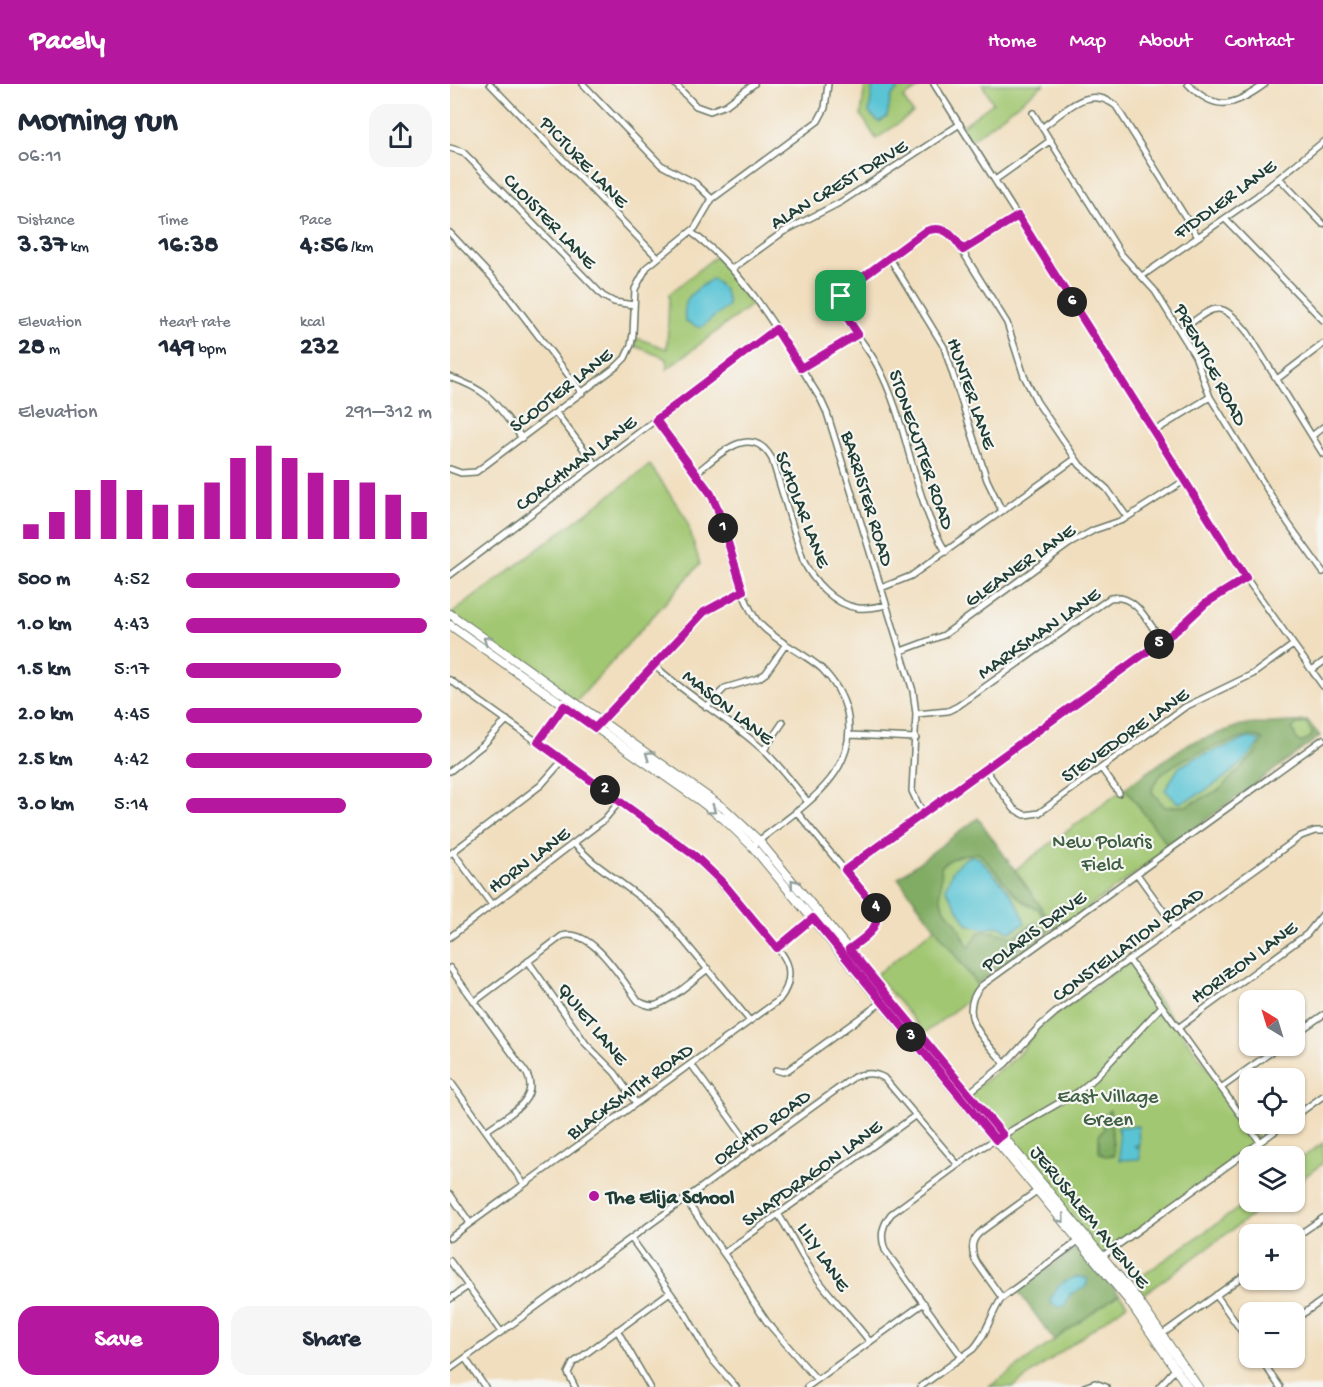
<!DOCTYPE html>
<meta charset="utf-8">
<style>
:root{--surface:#fff;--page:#f6f6f7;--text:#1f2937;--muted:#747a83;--accent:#b5179e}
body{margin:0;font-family:"Gochi Hand",sans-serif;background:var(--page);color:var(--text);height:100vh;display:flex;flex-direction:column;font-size:22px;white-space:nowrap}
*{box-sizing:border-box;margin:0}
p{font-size:20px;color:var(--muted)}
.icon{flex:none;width:33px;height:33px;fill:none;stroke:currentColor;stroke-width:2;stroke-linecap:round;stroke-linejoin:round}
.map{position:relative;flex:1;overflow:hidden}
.details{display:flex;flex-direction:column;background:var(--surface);width:450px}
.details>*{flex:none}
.needle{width:39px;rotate:322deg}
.buttons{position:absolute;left:789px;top:906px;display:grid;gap:12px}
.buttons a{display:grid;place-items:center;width:66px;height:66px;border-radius:12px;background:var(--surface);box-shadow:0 2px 4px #0004;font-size:30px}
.pin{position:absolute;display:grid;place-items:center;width:51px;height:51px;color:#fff;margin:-26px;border-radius:12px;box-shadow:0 3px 9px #0006}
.km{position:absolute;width:30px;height:30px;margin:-15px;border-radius:50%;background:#222;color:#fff;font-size:16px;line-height:30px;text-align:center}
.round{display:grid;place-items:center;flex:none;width:63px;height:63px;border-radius:18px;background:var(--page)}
.summary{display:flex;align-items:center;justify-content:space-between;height:102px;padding:0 18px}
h1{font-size:33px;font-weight:700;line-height:45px}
.metrics{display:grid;grid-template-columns:repeat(3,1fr);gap:9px;height:102px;padding:6px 18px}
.metrics div{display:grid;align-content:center}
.metrics b{font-size:26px;font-weight:700}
.metrics small{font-size:16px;font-weight:400}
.metrics p{font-size:16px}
.chart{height:168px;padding:12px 18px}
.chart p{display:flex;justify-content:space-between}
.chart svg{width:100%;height:108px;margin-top:6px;stroke:var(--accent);stroke-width:6}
.button{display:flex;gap:12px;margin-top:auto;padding:12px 18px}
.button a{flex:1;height:69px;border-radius:18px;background:var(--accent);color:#fff;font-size:24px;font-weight:700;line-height:69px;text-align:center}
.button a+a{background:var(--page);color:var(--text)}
ul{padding:0 18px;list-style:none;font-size:20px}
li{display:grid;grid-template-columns:96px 72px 1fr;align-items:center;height:45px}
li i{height:15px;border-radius:8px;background:var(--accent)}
header{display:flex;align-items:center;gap:36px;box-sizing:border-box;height:84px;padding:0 30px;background:var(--accent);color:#fff}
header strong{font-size:28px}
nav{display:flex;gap:33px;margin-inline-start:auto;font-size:21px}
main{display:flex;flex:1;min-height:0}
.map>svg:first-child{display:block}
.green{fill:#a2c772;stroke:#608253;stroke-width:1.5}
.forest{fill:#81ac64;stroke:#50744c;stroke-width:1.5;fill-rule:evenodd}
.water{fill:#5ac4d5;stroke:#3c8084;stroke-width:1.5}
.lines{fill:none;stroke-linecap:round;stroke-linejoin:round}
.street-casing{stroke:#687564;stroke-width:8}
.secondary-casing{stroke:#687564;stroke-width:10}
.street{stroke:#fff;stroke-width:5}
.secondary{stroke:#fff;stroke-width:8}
.oneway{stroke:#8f9e9a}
.route-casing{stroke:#fff;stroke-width:12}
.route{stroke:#b5179e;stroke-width:8}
.poi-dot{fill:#b5179e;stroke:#f6f6f2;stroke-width:2}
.labels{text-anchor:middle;stroke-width:4.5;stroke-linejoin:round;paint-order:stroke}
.street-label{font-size:20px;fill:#1f3d34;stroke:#f6f6f2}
.park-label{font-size:20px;fill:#406044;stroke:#f6f6f2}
.poi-label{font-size:20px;font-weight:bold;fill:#1f3d34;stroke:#f6f6f2;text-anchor:start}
</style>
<header>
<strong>Pacely</strong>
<nav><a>Home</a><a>Map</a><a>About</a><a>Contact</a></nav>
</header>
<main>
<section class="details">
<div class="summary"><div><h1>Morning run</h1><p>06:11</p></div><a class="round"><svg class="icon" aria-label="share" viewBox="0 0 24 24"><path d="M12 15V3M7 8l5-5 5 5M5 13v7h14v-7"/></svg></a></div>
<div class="metrics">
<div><p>Distance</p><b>3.37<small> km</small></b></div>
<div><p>Time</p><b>16:38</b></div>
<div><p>Pace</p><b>4:56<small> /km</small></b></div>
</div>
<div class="metrics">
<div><p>Elevation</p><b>28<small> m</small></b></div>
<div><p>Heart rate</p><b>149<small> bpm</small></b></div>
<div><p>kcal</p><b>232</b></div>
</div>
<div class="chart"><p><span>Elevation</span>291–312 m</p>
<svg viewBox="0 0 160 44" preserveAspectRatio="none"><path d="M5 44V38M15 44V33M25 44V24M35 44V20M45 44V24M55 44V30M65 44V30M75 44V21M85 44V11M95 44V6M105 44V11M115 44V17M125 44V20M135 44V21M145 44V26M155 44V33"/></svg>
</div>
<ul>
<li><b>500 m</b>4:52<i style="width:87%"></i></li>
<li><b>1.0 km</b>4:43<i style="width:98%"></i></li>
<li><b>1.5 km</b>5:17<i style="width:63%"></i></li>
<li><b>2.0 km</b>4:45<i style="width:96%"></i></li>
<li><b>2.5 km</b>4:42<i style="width:100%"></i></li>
<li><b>3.0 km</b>5:14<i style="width:65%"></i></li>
</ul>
<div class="button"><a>Save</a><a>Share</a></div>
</section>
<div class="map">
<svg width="873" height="1303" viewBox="0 0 873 1303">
<rect width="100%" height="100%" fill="#f6f6f2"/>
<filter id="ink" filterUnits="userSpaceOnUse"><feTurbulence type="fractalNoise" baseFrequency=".0167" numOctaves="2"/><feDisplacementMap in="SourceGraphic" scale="12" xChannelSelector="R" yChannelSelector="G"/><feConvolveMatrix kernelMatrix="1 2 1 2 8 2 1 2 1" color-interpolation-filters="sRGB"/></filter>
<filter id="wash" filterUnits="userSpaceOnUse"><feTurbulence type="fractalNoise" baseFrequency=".008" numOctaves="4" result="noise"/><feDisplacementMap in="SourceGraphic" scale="24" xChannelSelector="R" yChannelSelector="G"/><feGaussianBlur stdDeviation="1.35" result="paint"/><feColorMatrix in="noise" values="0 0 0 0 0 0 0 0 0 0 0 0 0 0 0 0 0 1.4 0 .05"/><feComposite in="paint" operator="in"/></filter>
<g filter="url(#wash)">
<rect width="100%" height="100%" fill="#f1debe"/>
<path class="green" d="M415 0H475L453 14 463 29 426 55 411 31Z
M532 0H594L520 57 511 43 543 19Z
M266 172 301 221 217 285V275L185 262 187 254 217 265 219 210Z
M200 381 236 434 250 480 124 620 0 531Z
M858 639 862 649 861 653 851 659 847 656 842 644 847 640Z
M800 651 810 653 813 656 805 670 769 706 736 722 715 723 702 708C705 678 775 659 800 651Z
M675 704 720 764 607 846 565 786Z
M528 768 564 808 583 823 587 824 601 840 593 846 585 839 563 853 545 848H529L520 865C515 857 511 847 506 840 500 830 494 828 491 816 488 805 493 795 491 783 502 772 513 770 528 768Z
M485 844 529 904 524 911 475 949 426 891Z
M680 877 810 1057 649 1175 516 1012 568 971 589 943Z
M873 1059V1079L845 1100V1079Z
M799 1117 820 1118 689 1214 679 1201Z
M669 1210 677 1220 563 1303H539Z"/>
<path class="forest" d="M858 637 870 652 719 763 675 704 736 661 791 641ZM857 639 862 649 861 653 851 659 847 656 842 644 847 640ZM800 652 809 653 813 656 805 670 769 706 736 722 715 723 702 708C705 678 775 659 800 652Z
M528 734 605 843 527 900 448 794ZM528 769C545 781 565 820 587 824L600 840 593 846 586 839 563 853 545 848H529L519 864C515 856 511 847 506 839 500 831 494 827 491 816 488 805 493 795 491 783 501 772 513 770 528 769Z
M660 1026 664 1071 655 1072 649 1068V1051L654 1045C652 1036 653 1032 660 1026Z
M628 1163 669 1210 604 1256 568 1207Z"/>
<path class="water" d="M423 0H453L441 13 437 33 429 38 419 29Z
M262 195C274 203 277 208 278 222L250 244 235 237C232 212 243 208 262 195Z
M799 654 810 656C798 680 753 712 728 719L715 706 729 683 745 674Z
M520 772 528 773C546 793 568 812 575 839L561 848 549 842 535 845 517 840 496 805C500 789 505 780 520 772Z
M688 1042 689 1061H685V1063H689L690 1075 670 1076 668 1043Z
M627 1193 637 1194C639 1206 630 1205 620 1210L615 1222 607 1223 600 1218C603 1204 614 1196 627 1193Z"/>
</g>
<g filter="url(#ink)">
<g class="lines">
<g class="street-casing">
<path id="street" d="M40 0 208 174
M133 0 211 81 245 99 262 115
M225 0 246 22 260 27 276 21 304 0
M484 0 796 494 873 602
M738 0C766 29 785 22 815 0
M583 29 671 170 705 207 745 272 760 313 838 439 873 488
M593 43C616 26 639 0 666 22L748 153
M0 64 13 68 23 78 153 212 164 218 184 221
M829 94 873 140
M545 96 601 56
M775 135 873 236
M241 148C298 189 334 257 371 316L377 329 463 607 466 630 462 707 468 720 474 728
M0 149 52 204 132 309
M513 166 568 132
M439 173 494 263 537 396 552 427
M282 185 333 148 391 118 510 40
M692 192 807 112 873 58
M730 247C764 223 768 212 798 249L873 370
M351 284 408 250
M0 293C42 308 46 320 72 354
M827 295 873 260
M106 329 146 381
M206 336 261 410 267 423C276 451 291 519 309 539 326 558 353 568 372 585 384 597 393 612 397 628 411 691 348 725 306 759
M703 348 760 313
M862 352 873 343
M0 385 11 389 26 388 167 282 175 274 181 261 183 250 185 205 197 183 245 144 262 115 368 37 375 24 378 0
M246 389C268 372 301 337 322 375L353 476C362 496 384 521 408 524 417 525 427 523 436 521
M496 468C461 410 459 338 426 279 416 261 393 236 390 215L394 207 399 202 474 148C485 142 493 145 503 152L557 239 574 292 587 318 630 381 657 405 677 433
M0 491 326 245
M431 504 461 492 625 375
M451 567 494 551 619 460 644 446 673 436 734 397
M204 581C235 610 272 631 304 658 325 675 341 697 357 717
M862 586 873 578
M0 596 221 753C256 781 282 810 311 845 320 856 334 868 338 882 341 895 337 906 329 916L0 1154
M256 623 275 604 309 594 316 589 336 560
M466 630 498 627 508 622 660 514C686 509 698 539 712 557
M151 638 254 528 293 507
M400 651 466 654
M88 658 115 621
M314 666 333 638
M651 684 669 709
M535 685 564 725 575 731 589 729 735 623 803 590 843 561
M0 687 33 661 57 636
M346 727 426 824C432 846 413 855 398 866
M124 760 143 778 211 829 300 937
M3 768 42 821
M0 770 91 701 113 676
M395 786 727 546 756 519 796 494
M687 790 725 843
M0 853 154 736 170 717
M327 864 365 833
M679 876 810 1058
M78 877 136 960 165 989 186 1019
M0 884 77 990C91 1017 54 1033 36 1047
M24 918 112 852C142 843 172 896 188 917 194 920 200 923 206 921 222 916 244 895 258 885
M728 944 857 850 873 830
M844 951 873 931
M241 980 303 1066
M555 980C536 957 505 932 531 902L873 655
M326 986 333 988 338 986 432 918
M0 997 74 1100
M771 1004 830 962
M515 1012 555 980 589 943 605 929 851 752 865 747H873
M844 1033 873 1012
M0 1110 20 1139
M235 1115 291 1194 302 1216 317 1238 367 1296
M328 1130C341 1149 350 1171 364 1190 381 1214 402 1234 420 1258
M181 1154 235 1229 260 1273 286 1303
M844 1154 873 1134
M274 1169 466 1031
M650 1174 835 1040
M0 1177 51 1248
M766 1211 800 1259
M552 1214 525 1176C520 1163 522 1154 533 1146L595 1101
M0 1215 18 1202
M844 1236 873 1216
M167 1246 200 1303
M711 1251 800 1187
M512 1273 435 1166C430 1152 432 1142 441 1130L531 1064 628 1008 645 994 712 922
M15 1274 35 1303
M810 1274 830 1303
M0 1285 404 993C415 989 424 988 434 994L508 1081
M125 1303 118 1289 123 1279 220 1208
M357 1303 474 1219
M470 1303 523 1265C537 1251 540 1231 552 1214L631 1155
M634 1303 645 1299 656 1303
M709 1303 726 1284"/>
</g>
<g class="secondary-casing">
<path id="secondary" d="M0 530 275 725 309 757 685 1212 748 1303
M0 541 249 716 274 735 302 762 679 1217 738 1303"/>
</g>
<use href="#street" class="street"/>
<use href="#secondary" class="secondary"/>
</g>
<defs><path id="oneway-chevron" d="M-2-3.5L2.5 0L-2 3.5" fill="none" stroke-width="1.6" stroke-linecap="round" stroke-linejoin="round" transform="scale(1.5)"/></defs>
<g class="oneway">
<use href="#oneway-chevron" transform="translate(37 556) rotate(-145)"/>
<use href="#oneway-chevron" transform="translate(199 671) rotate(-145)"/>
<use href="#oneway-chevron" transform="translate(262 726) rotate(37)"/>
<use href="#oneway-chevron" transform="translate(344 799) rotate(-129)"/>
<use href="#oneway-chevron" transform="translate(611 1135) rotate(51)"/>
</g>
</g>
<g class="lines" filter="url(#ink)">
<g class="route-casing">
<path id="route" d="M568 132 796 494 756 519 727 546 395 786 426 824C431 845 414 854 399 865L553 1051 546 1056 363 834 327 864 274 800 245 772 88 658 114 622 145 644 254 528 293 507 267 423 261 410 206 336 326 245 351 284 408 250C400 237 386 223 394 207L474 148C493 139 503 151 513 166Z"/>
</g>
<use href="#route" class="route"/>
</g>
<circle class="poi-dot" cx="144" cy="1112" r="6"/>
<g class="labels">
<g class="street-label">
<text transform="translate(135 77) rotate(46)" y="7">PICTURE LANE</text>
<text transform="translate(388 99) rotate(-31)" y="7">ALAN CREST DRIVE</text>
<text transform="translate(774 114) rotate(-36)" y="7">FIDDLER LANE</text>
<text transform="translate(101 136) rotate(46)" y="7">CLOISTER LANE</text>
<text transform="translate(762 280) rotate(62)" y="7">PRENTICE ROAD</text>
<text transform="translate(110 305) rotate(-38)" y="7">SCOOTER LANE</text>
<text transform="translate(523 309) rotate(71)" y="7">HUNTER LANE</text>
<text transform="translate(473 365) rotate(71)" y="7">STONECUTTER ROAD</text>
<text transform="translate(125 378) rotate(-37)" y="7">COACHMAN LANE</text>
<text transform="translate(419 414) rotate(73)" y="7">BARRISTER ROAD</text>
<text transform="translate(354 425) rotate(69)" y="7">SCHOLAR LANE</text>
<text transform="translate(569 480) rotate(-35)" y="7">GLEANER LANE</text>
<text transform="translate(588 548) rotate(-35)" y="7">MARKSMAN LANE</text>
<text transform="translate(279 622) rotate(38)" y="7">MASON LANE</text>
<text transform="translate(674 650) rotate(-35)" y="7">STEVEDORE LANE</text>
<text transform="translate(78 775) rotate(-37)" y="7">HORN LANE</text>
<text transform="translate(583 846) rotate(-36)" y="7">POLARIS DRIVE</text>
<text transform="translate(677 859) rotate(-36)" y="7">CONSTELLATION ROAD</text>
<text transform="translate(793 877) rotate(-36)" y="7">HORIZON LANE</text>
<text transform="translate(144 939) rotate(51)" y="7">QUIET LANE</text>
<text transform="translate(179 1006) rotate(-36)" y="7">BLACKSMITH ROAD</text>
<text transform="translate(311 1042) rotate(-36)" y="7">ORCHID ROAD</text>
<text transform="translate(361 1088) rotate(-36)" y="7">SNAPDRAGON LANE</text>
<text transform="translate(641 1132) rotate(51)" y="7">JERUSALEM AVENUE</text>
<text transform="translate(375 1172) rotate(56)" y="7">LILY LANE</text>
</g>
<g class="park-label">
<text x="652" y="763">New Polaris<tspan x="652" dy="23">Field</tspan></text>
<text x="658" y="1018">East Village<tspan x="658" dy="23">Green</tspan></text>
</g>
<g class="poi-label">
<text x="156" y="1119">The Elija School</text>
</g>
</g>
</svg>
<div class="buttons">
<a><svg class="needle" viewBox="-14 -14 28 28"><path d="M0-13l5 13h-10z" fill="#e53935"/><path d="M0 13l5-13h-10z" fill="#747a83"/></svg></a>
<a><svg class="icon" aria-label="locate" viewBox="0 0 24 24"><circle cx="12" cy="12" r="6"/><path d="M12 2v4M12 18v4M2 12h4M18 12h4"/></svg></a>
<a><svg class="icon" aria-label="layers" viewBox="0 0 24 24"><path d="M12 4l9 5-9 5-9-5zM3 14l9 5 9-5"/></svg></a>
<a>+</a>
<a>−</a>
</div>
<div class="pin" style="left:391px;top:212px;background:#1e9e55"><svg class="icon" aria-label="arrive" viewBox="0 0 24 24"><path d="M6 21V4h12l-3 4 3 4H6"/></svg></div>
<b class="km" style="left:273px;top:444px">1</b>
<b class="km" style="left:155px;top:706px">2</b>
<b class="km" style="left:461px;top:953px">3</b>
<b class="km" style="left:426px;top:824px">4</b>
<b class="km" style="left:709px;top:560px">5</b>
<b class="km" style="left:622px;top:218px">6</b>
</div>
</main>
